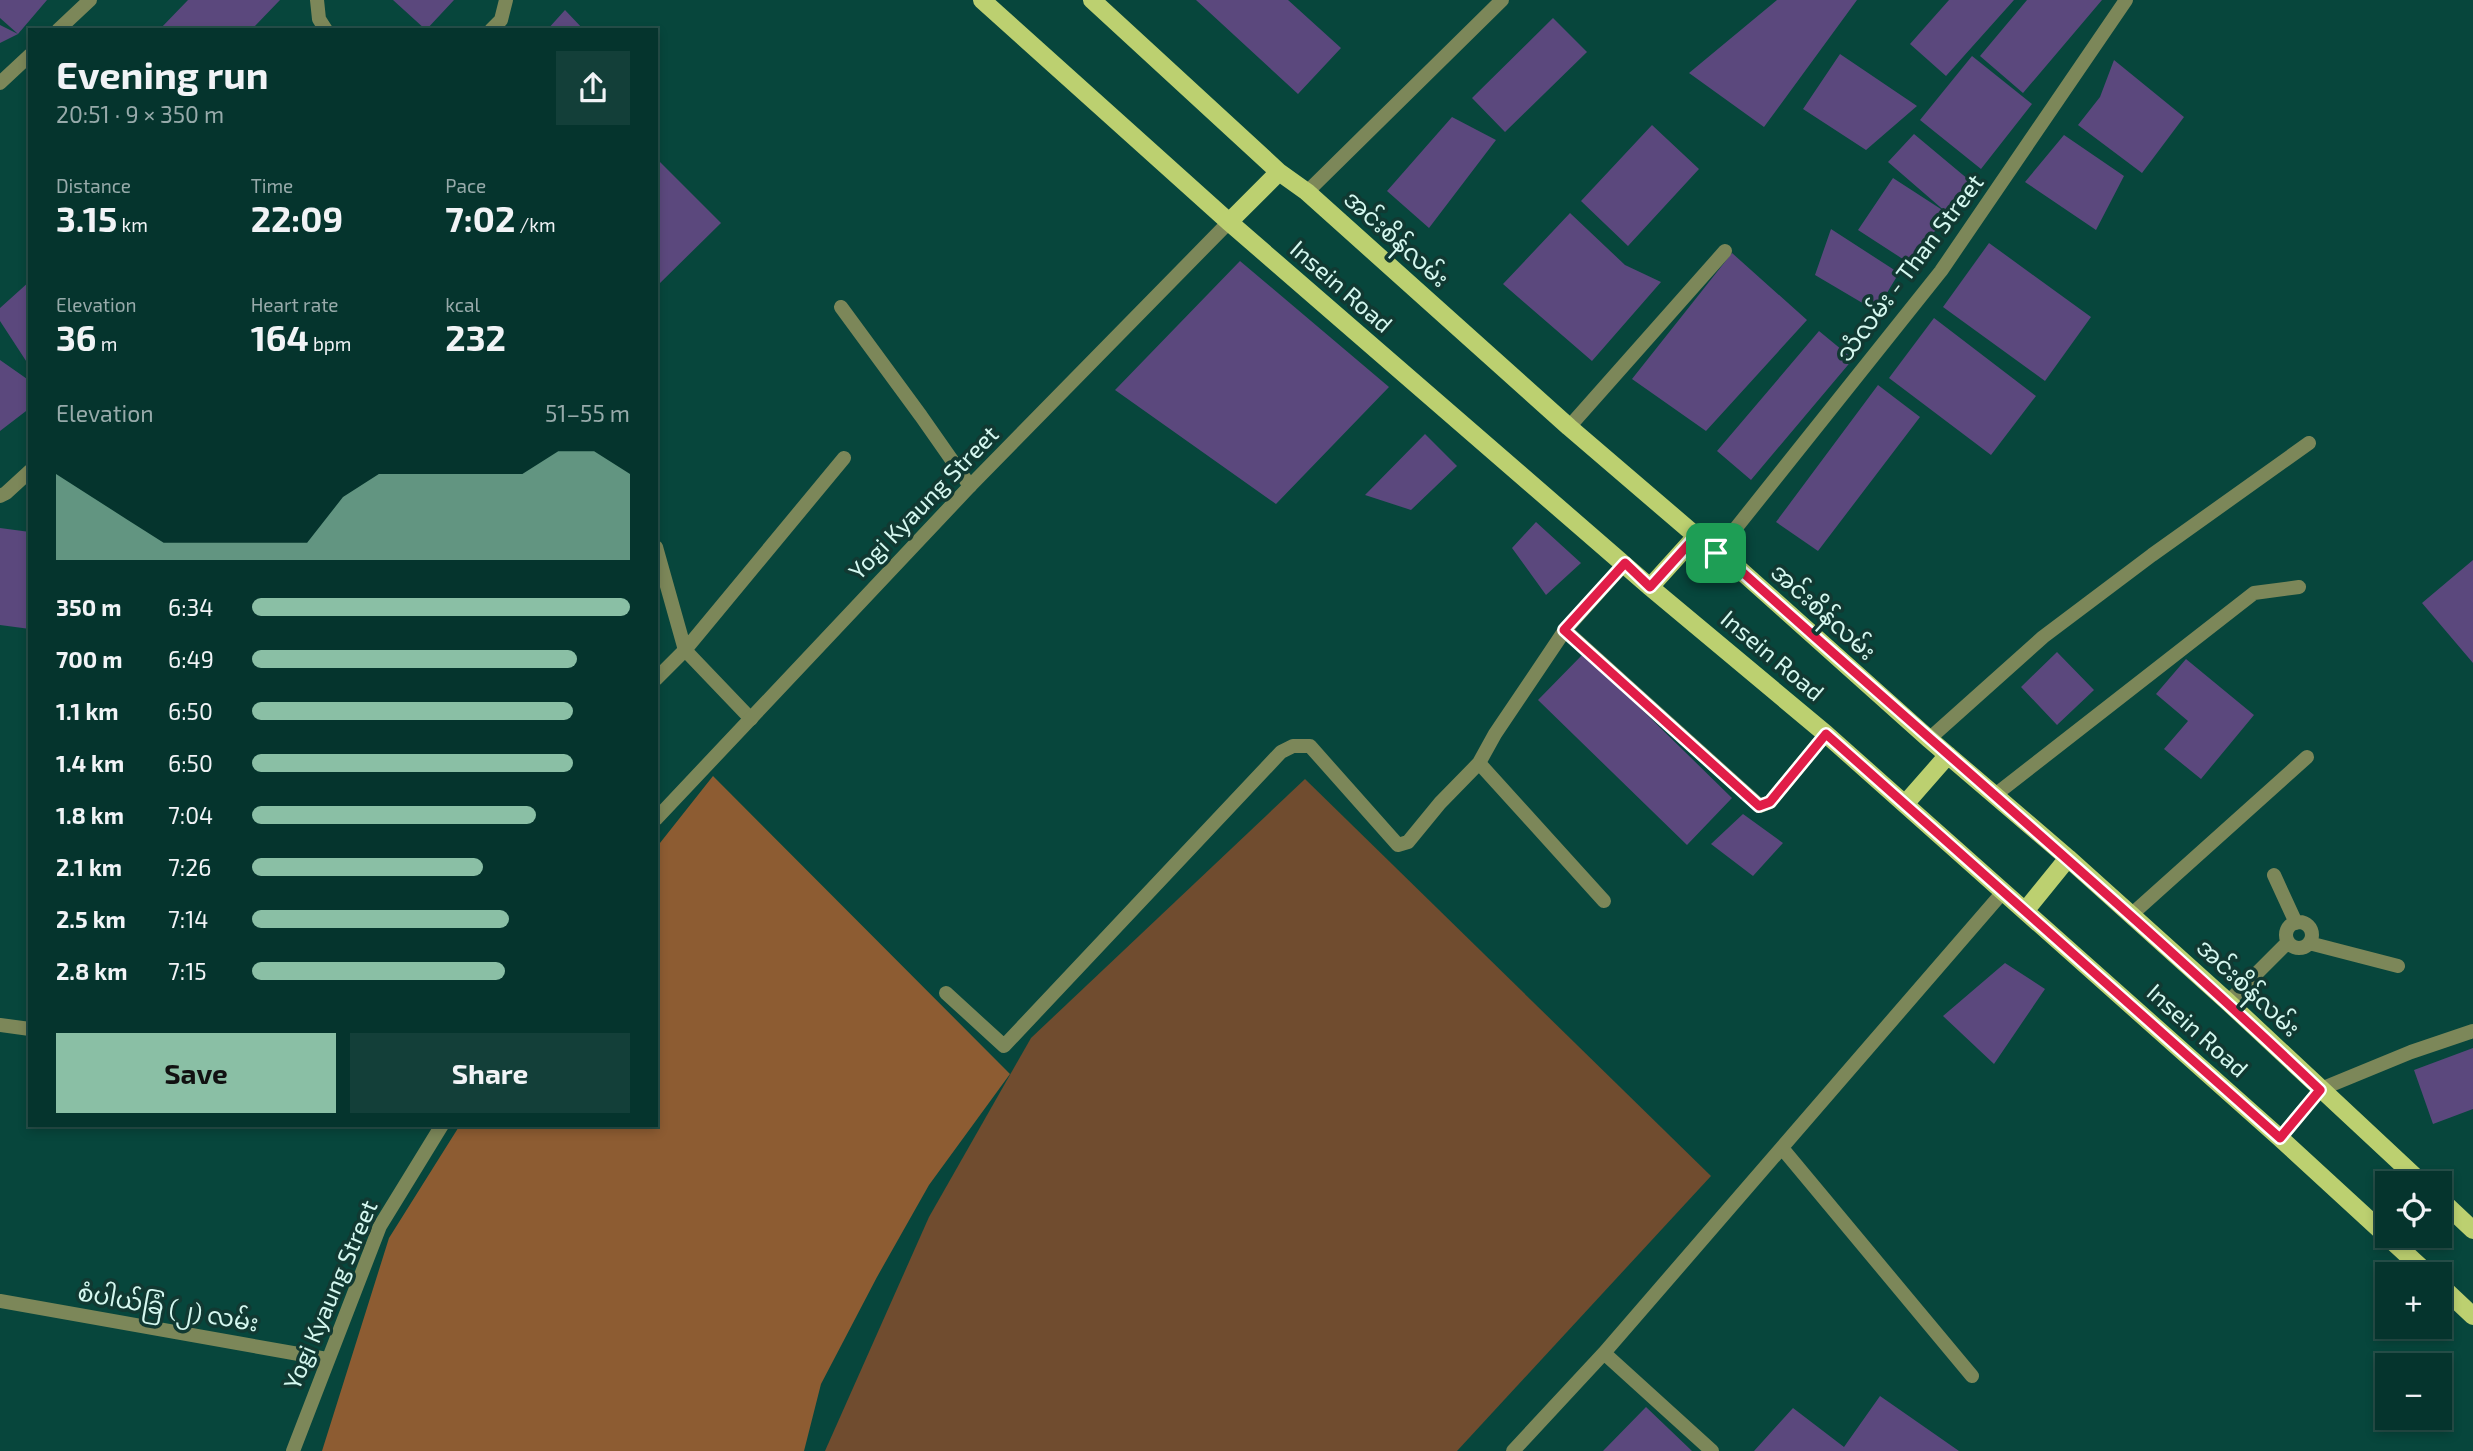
<!DOCTYPE html>
<meta charset="utf-8">
<style>
:root{--surface:#05342d;--page:#133f39;--text:#f1f3f6;--muted:#97aaaa;--line:#264f49;--accent:#8abfa5}
body{margin:0;font-family:"Exo 2","Noto Sans Myanmar",sans-serif;background:var(--page);color:var(--text);height:100vh;display:flex;flex-direction:column;font-size:26px;white-space:nowrap}
*{box-sizing:border-box;margin:0}
p{font-size:23px;color:var(--muted)}
.icon{flex:none;width:38px;height:38px;fill:none;stroke:currentColor;stroke-width:2;stroke-linecap:round;stroke-linejoin:round}
.map{position:relative;flex:1;overflow:hidden}
.details{position:absolute;left:28px;top:28px;width:630px;height:1099px;display:flex;flex-direction:column;background:var(--surface);border-radius:0px;box-shadow:0 4px 10px #0003,0 0 0 2px var(--line)}
.details>*{flex:none}
.fabs{position:absolute;left:2375px;top:1171px;display:grid;gap:14px}
.fabs a{display:grid;place-items:center;width:77px;height:77px;border-radius:0px;background:var(--surface);box-shadow:0 4px 10px #0003,0 0 0 2px var(--line);font-size:35px}
.pin{position:absolute;display:grid;place-items:center;width:60px;height:60px;color:#fff;margin:-30px;border-radius:14px;box-shadow:0 4px 10px #0006}
.round{display:grid;place-items:center;flex:none;width:74px;height:74px;border-radius:0px;background:var(--page)}
.summary{display:flex;align-items:center;justify-content:space-between;height:119px;padding:0 28px}
h1{font-size:38px;font-weight:700;line-height:52px}
.figures{display:grid;grid-template-columns:repeat(3,1fr);gap:10px;height:119px;padding:7px 28px}
.figures div{display:grid;align-content:center}
.figures b{font-size:35px;font-weight:700}
.figures small{font-size:19px;font-weight:400}
.figures p{font-size:19px}
.chart{height:196px;padding:14px 28px}
.chart p{display:flex;justify-content:space-between}
.chart svg{width:100%;height:126px;margin-top:7px;fill:var(--accent);opacity:.7}
.button{display:flex;gap:14px;margin-top:auto;padding:14px 28px}
.button a{flex:1;height:80px;border-radius:0px;background:var(--accent);color:#111;font-size:28px;font-weight:700;line-height:80px;text-align:center}
.button a+a{background:var(--page);color:var(--text)}
ul{padding:0 28px;list-style:none;font-size:23px}
li{display:grid;grid-template-columns:112px 84px 1fr;align-items:center;height:52px}
li i{height:18px;border-radius:9px;background:var(--accent)}
.map>svg:first-child{display:block}
.green{fill:#704c2f}
.forest{fill:#8d5c32}
.building{fill:#5b487d}
.lines{fill:none;stroke-linecap:round;stroke-linejoin:round}
.lane{stroke:#7c8759;stroke-width:14}
.street{stroke:#7c8759;stroke-width:14}
.primary{stroke:#bcd070;stroke-width:18}
.route-casing{stroke:#fff;stroke-width:14}
.route{stroke:#e11d48;stroke-width:9}
.labels{text-anchor:middle;stroke-width:7;stroke-linejoin:round;paint-order:stroke}
.street-label{font-size:24px;fill:#d5f8f0;stroke:#113932}
</style>
<div class="map">
<svg width="2473" height="1451" viewBox="0 0 2473 1451">
<rect width="100%" height="100%" fill="#07463c"/>
<path class="green" d="M1305 779 1711 1176 1457 1451H825L929 1217 1031 1038Z"/>
<path class="forest" d="M713 776 1010 1074 929 1185 877 1277 821 1384 804 1451H322L389 1238 460 1125H656V848Z"/>
<path class="building" d="M0 0H47L18 34 0 43V25L18 34 0 18Z
M188 0H280L251 30H159Z
M393 0H454L426 30Z
M1196 0H1288L1341 48 1298 94Z
M1777 0H1857L1764 127 1689 73Z
M1949 0H2014L1946 76 1910 44Z
M2027 0H2102L2023 93 1980 56Z
M565 10 584 30H547Z
M1553 18 1587 52 1505 132 1472 98Z
M1840 54 1917 106 1866 150 1803 109Z
M1972 56 2032 104 1981 169 1920 120Z
M2114 60 2184 117 2142 173 2078 125 2100 97Z
M1452 117 1496 140 1429 228 1387 191Z
M1652 125 1699 169 1628 246 1581 201Z
M1914 134 1975 185 1947 213 1888 162Z
M2064 135 2124 176 2096 230 2025 182Z
M656 158 721 223 656 287Z
M1893 178 1947 213 1912 265 1858 230Z
M1570 213 1625 265 1661 282 1592 361 1503 284Z
M1831 229 1899 273 1876 311 1815 275Z
M1989 243 2091 317 2045 381 1943 307Z
M1732 253 1807 320 1706 431 1632 379Z
M1240 261 1389 387 1276 504 1115 390Z
M30 281V367L0 321V308Z
M1934 318 2036 396 1991 455 1889 378Z
M1819 331 1853 359 1751 480 1717 451Z
M0 360 30 381V408L0 431Z
M1878 385 1920 417 1818 551 1776 522Z
M1425 434 1457 466 1411 510 1365 495Z
M1536 522 1581 563 1546 595 1512 548Z
M0 528 30 532V629L0 625Z
M2473 560V663L2422 603Z
M2057 652 2094 690 2057 725 2021 687Z
M1584 653 1732 798 1687 845 1538 700Z
M2186 659 2254 715 2201 779 2164 749 2188 721 2156 694Z
M1743 814 1783 843 1753 876 1711 844Z
M2005 963 2045 989 1994 1064 1943 1016Z
M2473 1048V1109L2433 1124 2414 1070Z
M1880 1396 1959 1451H1754L1793 1408 1844 1447Z
M1646 1407 1692 1451H1603Z"/>
<g class="lines">
<path class="lane" d="M317 0 319 19 326 30
M841 307 921 416 970 486
M1569 427 1725 251
M656 547 685 650 656 679
M1565 630 1760 806 1770 802 1826 734
M751 719 685 650 844 458
M2274 875 2296 923
M1604 901 1479 763 1495 734 1565 630 1625 563
M2286 935a13 13 0 1 1 26 0a13 13 0 1 1-26 0Z
M2309 943 2398 966
M946 993 1004 1046 1281 752 1293 746H1310L1398 845 1408 842 1440 803 1479 763
M2228 1002 2288 942
M0 1025 30 1029
M1782 1148 1972 1376
M1604 1353 1712 1451
M1513 1451 1604 1353 2003 892"/>
<path class="street" d="M58 30 90 0
M491 30 501 20 506 0
M0 83 30 55
M1307 192 1502 0
M0 496 6 493 30 471
M1716 553 1941 271 2126 0
M1929 739 2043 637 2152 555 2309 443
M1995 795 2254 593 2299 587
M656 819 970 486 1229 222
M2131 915 2307 757
M2280 1138 2321 1089 2411 1052 2473 1031
M0 1301 327 1359
M293 1451 380 1226 442 1125"/>
<path class="primary" d="M982 0 1229 222 1650 587 1826 734 2280 1138 2428 1274
M1092 0 1279 172 1307 192 1569 427 1716 553 1739 569 1929 739 2068 858 2228 1002 2422 1183
M1229 222 1279 172
M1650 587 1697 535
M1905 804 1948 755
M2025 911 2068 858
M2440 1199 2473 1230
M2440 1285 2473 1316"/>
</g>
<g class="lines">
<g class="route-casing">
<path id="route" d="M1697 535 1716 553 1739 569C1932 743 2131 910 2320 1090L2280 1138 1826 734 1770 802 1759 806 1564 630 1625 563 1650 587Z"/>
</g>
<use href="#route" class="route"/>
</g>
<g class="labels">
<g class="street-label">
<text transform="translate(1396 239) rotate(42)" y="8">အင်းစိန်လမ်း</text>
<text transform="translate(1910 268) rotate(-53)" y="8">သံလမ်း - Than Street</text>
<text transform="translate(1341 287) rotate(41)" y="8">Insein Road</text>
<text transform="translate(924 503) rotate(-46)" y="8">Yogi Kyaung Street</text>
<text transform="translate(1823 612) rotate(42)" y="8">အင်းစိန်လမ်း</text>
<text transform="translate(1772 656) rotate(40)" y="8">Insein Road</text>
<text transform="translate(2248 988) rotate(43)" y="8">အင်းစိန်လမ်း</text>
<text transform="translate(2197 1031) rotate(42)" y="8">Insein Road</text>
<text transform="translate(331 1295) rotate(-67)" y="8">Yogi Kyaung Street</text>
<text transform="translate(168 1308) rotate(10)" y="8">စံပါယ်ခြံ (၂) လမ်း</text>
</g>
</g>
</svg>
<div class="fabs">
<a><svg class="icon" aria-label="locate" viewBox="0 0 24 24"><circle cx="12" cy="12" r="6"/><path d="M12 2v4M12 18v4M2 12h4M18 12h4"/></svg></a>
<a>+</a>
<a>−</a>
</div>
<div class="pin" style="left:1716px;top:553px;background:#1e9e55"><svg class="icon" aria-label="arrive" viewBox="0 0 24 24"><path d="M6 21V4h12l-3 4 3 4H6"/></svg></div>
<section class="details">
<div class="summary"><div><h1>Evening run</h1><p>20:51 · 9 × 350 m</p></div><a class="round"><svg class="icon" aria-label="share" viewBox="0 0 24 24"><path d="M12 15V3M7 8l5-5 5 5M5 13v7h14v-7"/></svg></a></div>
<div class="figures">
<div><p>Distance</p><b>3.15<small> km</small></b></div>
<div><p>Time</p><b>22:09</b></div>
<div><p>Pace</p><b>7:02<small> /km</small></b></div>
</div>
<div class="figures">
<div><p>Elevation</p><b>36<small> m</small></b></div>
<div><p>Heart rate</p><b>164<small> bpm</small></b></div>
<div><p>kcal</p><b>232</b></div>
</div>
<div class="chart"><p><span>Elevation</span>51–55 m</p>
<svg viewBox="0 0 160 44" preserveAspectRatio="none"><path d="M0 44V14L10 22L20 30L30 38L40 38L50 38L60 38L70 38L80 22L90 14L100 14L110 14L120 14L130 14L140 6L150 6L160 14V44z"/></svg>
</div>
<ul>
<li><b>350 m</b>6:34<i style="width:100%"></i></li>
<li><b>700 m</b>6:49<i style="width:86%"></i></li>
<li><b>1.1 km</b>6:50<i style="width:85%"></i></li>
<li><b>1.4 km</b>6:50<i style="width:85%"></i></li>
<li><b>1.8 km</b>7:04<i style="width:75%"></i></li>
<li><b>2.1 km</b>7:26<i style="width:61%"></i></li>
<li><b>2.5 km</b>7:14<i style="width:68%"></i></li>
<li><b>2.8 km</b>7:15<i style="width:67%"></i></li>
</ul>
<div class="button"><a>Save</a><a>Share</a></div>
</section>
</div>
